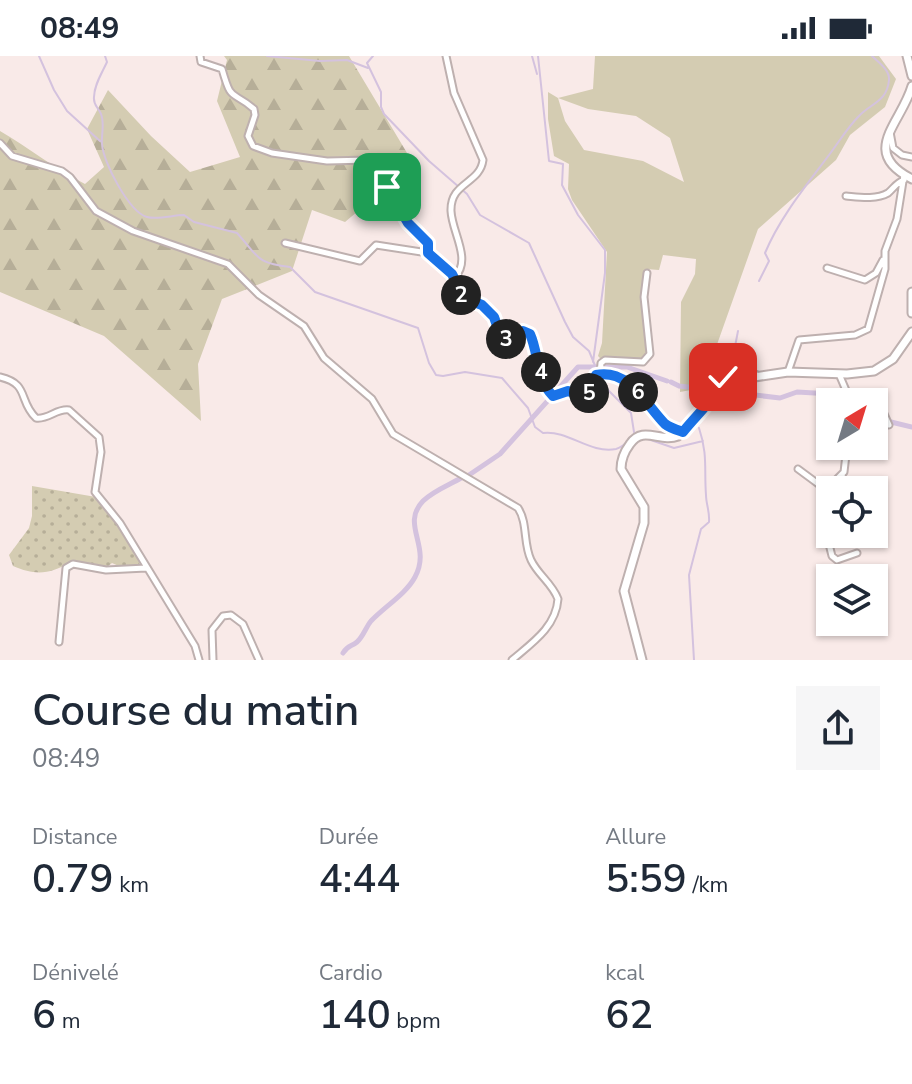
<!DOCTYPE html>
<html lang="fr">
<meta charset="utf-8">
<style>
:root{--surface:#fff;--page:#f6f6f7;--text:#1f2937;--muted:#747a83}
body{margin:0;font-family:"Nunito Sans",sans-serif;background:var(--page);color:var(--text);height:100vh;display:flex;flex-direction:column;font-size:30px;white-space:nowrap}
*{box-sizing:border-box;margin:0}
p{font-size:26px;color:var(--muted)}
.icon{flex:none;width:44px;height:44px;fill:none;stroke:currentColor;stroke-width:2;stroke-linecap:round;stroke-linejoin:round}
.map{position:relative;height:604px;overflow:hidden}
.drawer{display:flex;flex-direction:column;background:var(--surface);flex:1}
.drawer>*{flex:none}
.needle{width:52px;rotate:38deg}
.buttons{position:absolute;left:816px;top:332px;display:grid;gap:16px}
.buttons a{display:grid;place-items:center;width:72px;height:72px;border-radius:0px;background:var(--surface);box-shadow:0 2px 6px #0004;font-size:40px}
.pin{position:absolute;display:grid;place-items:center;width:68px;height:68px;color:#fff;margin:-34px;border-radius:16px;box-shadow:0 4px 12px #0006}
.km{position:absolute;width:40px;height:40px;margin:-20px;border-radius:50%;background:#222;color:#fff;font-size:22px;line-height:40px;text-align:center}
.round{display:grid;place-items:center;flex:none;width:84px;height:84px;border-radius:0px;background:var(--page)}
.overview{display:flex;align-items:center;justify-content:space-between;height:136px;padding:0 32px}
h1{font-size:44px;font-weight:600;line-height:60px}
.figures{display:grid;grid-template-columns:repeat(3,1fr);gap:12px;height:136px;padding:8px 32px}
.figures div{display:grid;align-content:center}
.figures b{font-size:40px;font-weight:600}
.figures small{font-size:22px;font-weight:400}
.figures p{font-size:22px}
.status{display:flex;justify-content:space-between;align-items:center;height:56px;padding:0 40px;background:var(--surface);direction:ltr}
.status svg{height:22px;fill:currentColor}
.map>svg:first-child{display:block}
.grass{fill:#d4ccb2;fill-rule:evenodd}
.forest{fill:url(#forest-firs)}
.park{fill:url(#park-dots)}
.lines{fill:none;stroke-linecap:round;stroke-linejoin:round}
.stream{stroke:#d4c2de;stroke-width:2}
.canal{stroke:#d4c2de;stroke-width:5}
.street-casing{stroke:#beb0af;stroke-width:9}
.secondary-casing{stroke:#beb0af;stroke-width:11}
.street{stroke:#fff;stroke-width:5}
.secondary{stroke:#fff;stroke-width:7}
.route-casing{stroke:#fff;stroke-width:16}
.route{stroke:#1a73e8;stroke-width:10}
</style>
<div class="status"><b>08:49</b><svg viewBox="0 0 49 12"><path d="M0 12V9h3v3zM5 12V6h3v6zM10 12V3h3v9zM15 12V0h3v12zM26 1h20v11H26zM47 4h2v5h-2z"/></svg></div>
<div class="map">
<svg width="912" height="604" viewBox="0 0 912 604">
<defs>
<pattern id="forest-firs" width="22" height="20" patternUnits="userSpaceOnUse" patternTransform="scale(2)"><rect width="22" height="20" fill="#d4ccb2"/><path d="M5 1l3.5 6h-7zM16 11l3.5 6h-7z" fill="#b6ae98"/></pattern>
<pattern id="park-dots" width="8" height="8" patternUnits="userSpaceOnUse" patternTransform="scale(2)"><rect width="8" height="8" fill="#d4ccb2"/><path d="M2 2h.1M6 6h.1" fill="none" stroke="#b6ae98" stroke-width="1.8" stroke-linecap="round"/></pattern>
</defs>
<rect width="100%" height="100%" fill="#f9eae8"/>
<path class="grass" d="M595 0H879L896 23 885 51 850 79 836 104 758 173 714 297 707 331 680 336 681 246 695 218 696 203 663 199 659 214 646 213 643 231 647 295 642 303 608 300 601 303 598 300 602 287 607 196 572 144 568 133 569 108 554 100 548 63V36L558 42 593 33ZM558 42 588 53 636 60 670 82 684 126 643 105 584 94 565 65Z"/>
<path class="forest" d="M224 0H349L419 117 370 145 345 166 312 154 292 215 222 243 198 308 201 365 104 280 0 236V75C29 92 55 113 85 128L104 111 87 73 108 34 151 80 190 116 240 101 217 45 227 4Z"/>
<path class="park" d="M32 430 96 441C113 461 134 483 140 509L121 511 112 507 106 512 71 506C50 518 36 520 13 510L9 499 29 472 32 460Z"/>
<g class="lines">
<path class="stream" d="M39 0 54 34 67 55 100 85
M105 0 107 6C102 17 94 29 94 41 93 49 98 51 101 58 105 68 101 79 102 88 103 106 129 156 147 161 158 164 173 159 184 159L194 166 237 177C259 201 255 207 290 211L315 236 418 272 429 307 436 319 443 320 465 316 502 322 528 352 535 371 543 377C569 374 589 398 616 393 625 391 629 382 636 378
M267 0 320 5 347 4 368 12
M373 0 367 7 381 36V51L384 58 429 105 467 138 480 159 529 187 565 266 573 281 589 295 603 329 631 357 634 376
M532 0 537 18
M538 0 549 105 563 108 562 129 578 159 605 194V217L593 306
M759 225 769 205 765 197C780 161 806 130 829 99 839 86 847 72 859 60 871 47 887 46 889 24 890 14 878 6 872 0
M731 311 738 275
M645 382 674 392 703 385
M694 604 689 519 701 473 709 466C710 456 706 448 706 439 704 413 708 399 699 372"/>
<path class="canal" d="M671 326 679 330 780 342 797 336 832 338 843 346
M874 368 891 366 912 371
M469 419 500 398 578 311H627L667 325
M343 597C348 589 351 591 357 586 363 581 366 571 371 565 384 551 406 538 415 521 432 490 400 469 423 445 433 435 449 429 461 422"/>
<g class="street-casing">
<path id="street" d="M200 0 201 6 222 13C232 48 231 33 254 53L255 59 248 80 253 90 272 97 327 105 369 104 374 107 408 167 428 187V197L452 218 464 242 482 249 494 261 501 281 509 283 523 275 530 278C539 298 537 323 553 340L568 335 586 341 596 319C634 310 651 364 682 375
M446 0 454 37 483 104C480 128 450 126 451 155 452 177 472 203 455 221
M890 76 893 92 902 99 912 101
M0 87 12 100 62 115 70 121 96 155 133 175 228 208 259 239 304 270 324 302 372 343 393 378 518 452C528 467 523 488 531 504 538 519 552 527 558 543 556 571 532 587 512 604
M846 140C858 141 876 144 888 137 894 132 896 127 904 124
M285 187 360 205 376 189 428 197
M827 212 865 224 876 217 883 204
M788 316 799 284 855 279 868 273 885 213V195L897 163 904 119
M600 318 601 307 605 304 643 306 650 298 644 241 647 217
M839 318 851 346
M0 321C30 328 18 345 36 362 48 364 57 352 69 354L99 381 101 396 95 436 120 467 195 590 199 604
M874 347 881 351 889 369
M798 413 821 430 833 427 844 416 847 390
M837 434 843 417
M830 442 822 460 832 500 837 504 857 497
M59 586 66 512 73 508 106 514 146 512
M213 604 212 574 223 560 231 559 243 568 259 604"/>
</g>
<g class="secondary-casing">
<path id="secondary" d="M907 0 912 20
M912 30C901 68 859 96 912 123
M912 236V257
M715 341C728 319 724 308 755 319
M642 604 624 535 644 467V451L621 413C621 403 624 396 630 388 643 369 660 387 678 380L705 349 741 323 788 316 847 318 874 315 893 303 912 276"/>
</g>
<use href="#street" class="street"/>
<use href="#secondary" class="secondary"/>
</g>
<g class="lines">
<g class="route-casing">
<path id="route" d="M387 131 408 167 428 187V197L452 218 464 242 482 249 494 261 501 281 509 283 523 275 530 278C539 298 536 323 553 340L568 335 586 341 596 319C629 312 646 349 665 368 670 372 677 374 683 376 698 357 715 344 723 321"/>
</g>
<use href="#route" class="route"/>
</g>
</svg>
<div class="buttons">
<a><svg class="needle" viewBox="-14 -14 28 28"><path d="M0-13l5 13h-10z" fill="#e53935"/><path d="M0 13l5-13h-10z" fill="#747a83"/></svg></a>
<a><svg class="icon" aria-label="locate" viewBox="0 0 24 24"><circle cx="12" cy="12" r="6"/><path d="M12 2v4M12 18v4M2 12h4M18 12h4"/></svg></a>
<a><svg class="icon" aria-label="layers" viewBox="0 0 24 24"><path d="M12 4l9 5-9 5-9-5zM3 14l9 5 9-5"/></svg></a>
</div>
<div class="pin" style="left:387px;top:131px;background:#1e9e55"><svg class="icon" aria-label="arrive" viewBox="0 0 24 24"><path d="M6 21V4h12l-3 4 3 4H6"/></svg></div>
<div class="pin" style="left:723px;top:321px;background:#d93025"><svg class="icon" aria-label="check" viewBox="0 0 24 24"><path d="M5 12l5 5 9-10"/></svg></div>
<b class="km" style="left:461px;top:239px">2</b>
<b class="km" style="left:506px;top:283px">3</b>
<b class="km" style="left:541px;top:316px">4</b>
<b class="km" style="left:589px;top:337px">5</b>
<b class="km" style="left:638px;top:336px">6</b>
</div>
<section class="drawer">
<div class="overview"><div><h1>Course du matin</h1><p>08:49</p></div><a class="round"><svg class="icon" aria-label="share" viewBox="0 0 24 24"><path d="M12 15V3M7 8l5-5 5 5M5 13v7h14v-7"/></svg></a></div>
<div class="figures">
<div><p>Distance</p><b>0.79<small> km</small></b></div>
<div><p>Durée</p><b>4:44</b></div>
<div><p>Allure</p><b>5:59<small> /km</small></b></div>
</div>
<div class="figures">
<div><p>Dénivelé</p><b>6<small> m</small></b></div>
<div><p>Cardio</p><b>140<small> bpm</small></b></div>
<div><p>kcal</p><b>62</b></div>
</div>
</section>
